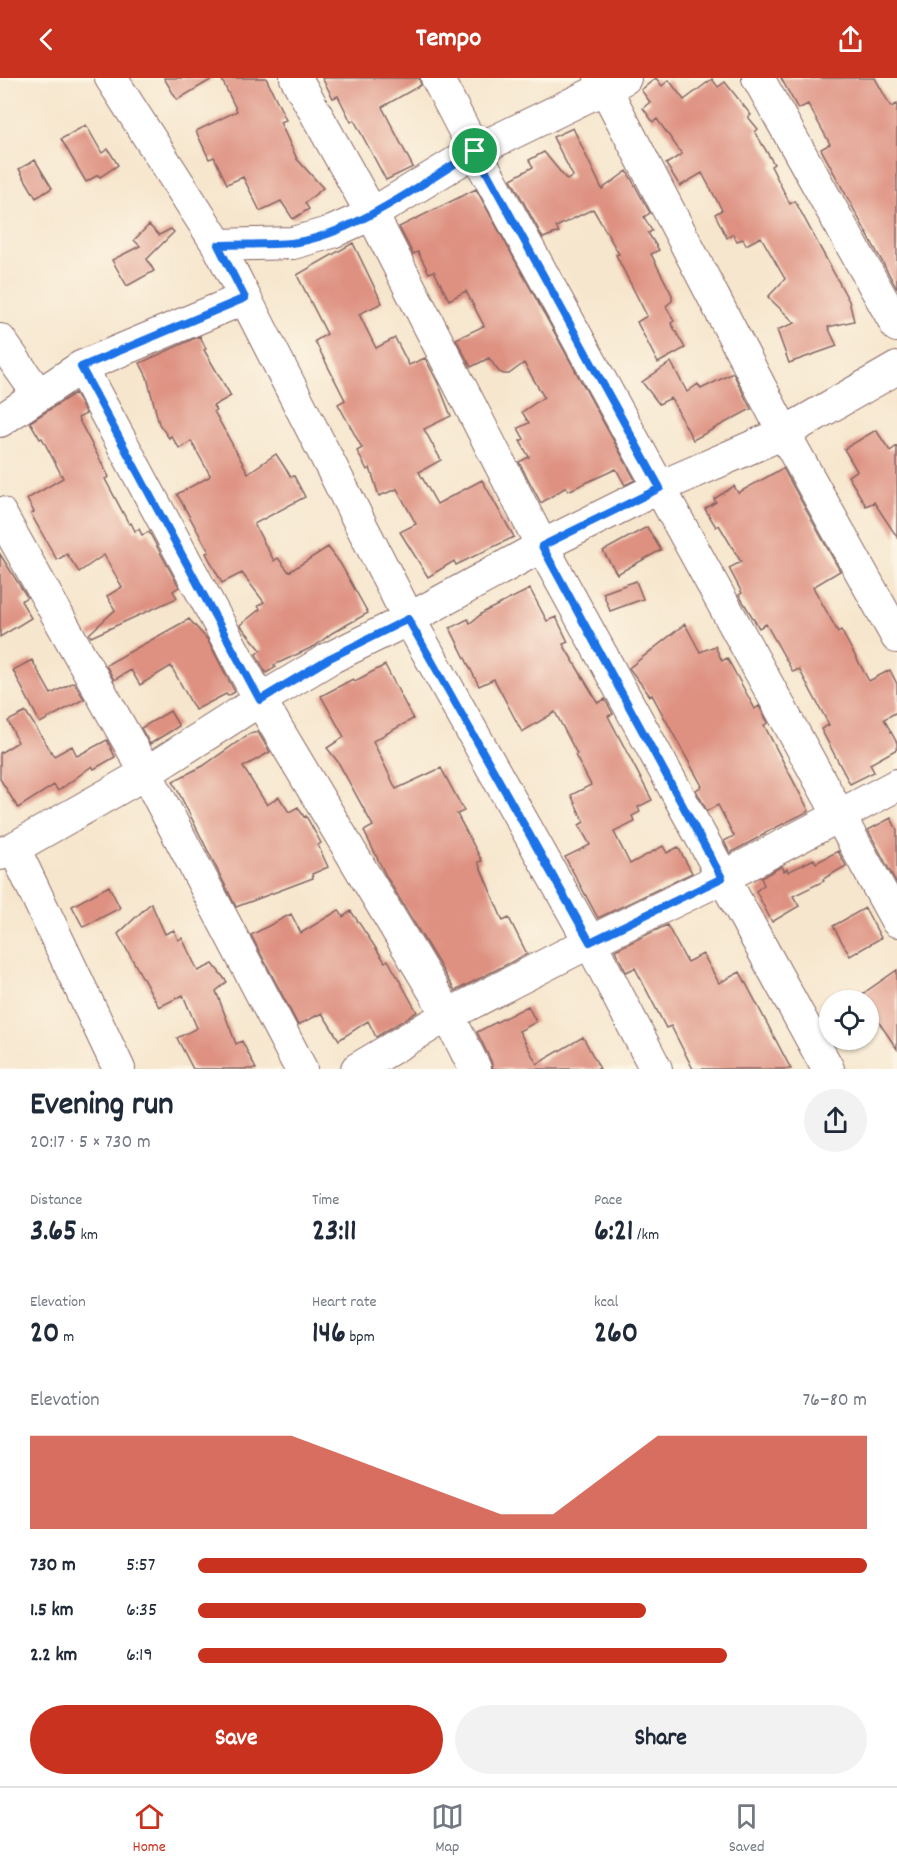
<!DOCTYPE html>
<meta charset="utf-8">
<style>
:root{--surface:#fff;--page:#f2f2f3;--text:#1f2937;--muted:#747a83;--line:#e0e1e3;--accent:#c8321e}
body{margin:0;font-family:Dekko,sans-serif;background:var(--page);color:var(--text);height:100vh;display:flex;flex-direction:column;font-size:22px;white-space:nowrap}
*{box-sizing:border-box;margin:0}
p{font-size:20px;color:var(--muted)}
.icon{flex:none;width:33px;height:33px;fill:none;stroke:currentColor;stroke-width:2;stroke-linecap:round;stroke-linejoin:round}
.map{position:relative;height:991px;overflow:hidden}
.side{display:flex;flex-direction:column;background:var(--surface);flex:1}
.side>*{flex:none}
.fabs{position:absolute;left:819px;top:912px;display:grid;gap:12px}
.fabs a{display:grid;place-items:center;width:60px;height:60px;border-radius:50%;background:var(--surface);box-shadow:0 2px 4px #0004;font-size:30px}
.pin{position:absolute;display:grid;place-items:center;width:51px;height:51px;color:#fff;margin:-26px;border:3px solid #fff;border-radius:50%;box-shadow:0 2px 6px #0007}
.round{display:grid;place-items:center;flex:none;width:63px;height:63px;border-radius:32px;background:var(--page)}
.overview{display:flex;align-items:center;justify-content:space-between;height:102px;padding:0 30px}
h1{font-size:33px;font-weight:700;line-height:45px}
.stats{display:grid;grid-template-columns:repeat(3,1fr);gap:9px;height:102px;padding:6px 30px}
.stats div{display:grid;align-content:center}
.stats b{font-size:30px;font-weight:700}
.stats small{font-size:16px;font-weight:400}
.stats p{font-size:16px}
.chart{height:168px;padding:12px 30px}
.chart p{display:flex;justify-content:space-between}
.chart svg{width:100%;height:108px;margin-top:6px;fill:var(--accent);opacity:.7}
.primary-button{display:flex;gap:12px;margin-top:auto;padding:12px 30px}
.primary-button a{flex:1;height:69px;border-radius:36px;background:var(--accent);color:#fff;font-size:24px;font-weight:700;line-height:69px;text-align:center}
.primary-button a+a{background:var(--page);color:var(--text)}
ul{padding:0 30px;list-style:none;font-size:20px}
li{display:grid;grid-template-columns:96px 72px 1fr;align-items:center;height:45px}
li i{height:15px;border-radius:8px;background:var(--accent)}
header{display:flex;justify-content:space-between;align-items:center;height:78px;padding:0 30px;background:var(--accent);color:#fff;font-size:27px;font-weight:700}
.tab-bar{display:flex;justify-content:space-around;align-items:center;height:84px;border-top:2px solid var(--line);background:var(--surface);font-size:16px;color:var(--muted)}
.tab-bar a{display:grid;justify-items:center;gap:3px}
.tab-bar .current{color:var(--accent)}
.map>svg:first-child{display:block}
.building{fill:#de9181}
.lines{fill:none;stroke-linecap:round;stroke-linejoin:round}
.minor-casing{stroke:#866564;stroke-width:34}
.minor{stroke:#fff;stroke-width:32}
.route-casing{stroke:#fff;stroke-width:12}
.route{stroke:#1a73e8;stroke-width:8}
</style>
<header><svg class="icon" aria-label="back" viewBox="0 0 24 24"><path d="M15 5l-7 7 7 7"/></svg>Tempo<svg class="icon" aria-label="share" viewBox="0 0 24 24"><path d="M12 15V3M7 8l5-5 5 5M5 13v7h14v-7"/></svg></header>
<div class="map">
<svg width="897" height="991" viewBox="0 0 897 991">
<rect width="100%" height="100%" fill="#fcf5e5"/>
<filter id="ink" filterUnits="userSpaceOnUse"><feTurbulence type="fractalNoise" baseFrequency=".0167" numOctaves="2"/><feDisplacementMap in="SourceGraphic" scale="12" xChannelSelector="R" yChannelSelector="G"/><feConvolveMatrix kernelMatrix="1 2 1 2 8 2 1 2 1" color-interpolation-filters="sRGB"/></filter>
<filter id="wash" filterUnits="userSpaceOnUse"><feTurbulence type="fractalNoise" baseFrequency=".008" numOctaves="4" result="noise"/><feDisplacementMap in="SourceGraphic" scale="24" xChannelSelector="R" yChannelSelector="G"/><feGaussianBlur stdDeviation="1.35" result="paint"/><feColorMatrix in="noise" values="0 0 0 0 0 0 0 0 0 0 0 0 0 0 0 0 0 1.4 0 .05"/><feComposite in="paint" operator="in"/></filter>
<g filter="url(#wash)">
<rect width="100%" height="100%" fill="#f6e6cd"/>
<g id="blocks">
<path class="building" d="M164 0H214L177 22Z
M221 0H266L286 42 280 44 297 81 323 110 305 125 309 131 293 141 281 123 260 133 243 99 227 106 214 79 209 81 196 53 237 33Z
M322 0H419L421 7 382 29 413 89 386 102 354 42 351 44 338 18 333 20Z
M656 0 662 8 669 2 684 22 712 1 718 9 725 4 751 37 748 39 758 51 755 54 774 86 771 88 790 126 795 123 849 223 854 243 828 249 837 268 789 285 777 252 795 245 768 219 785 201 761 159 746 167 743 161 737 163 733 156 727 160 715 136 722 132 702 95 680 108 666 86 682 76 657 41 653 44 643 30 650 24 641 12Z
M781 0H875L891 29 897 26V211L821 71 830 66 808 26 798 31Z
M86 47 102 75 108 71 118 87 100 99 98 97 86 104 61 61Z
M573 50 602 111 627 93 650 135 644 139 652 153 648 155 659 172 651 176 672 217V223L666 228 674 243 671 245 685 270 658 285 637 244 647 238 616 177 619 176 593 131 556 149 559 154 543 160 511 101 533 89 529 82 544 74 567 102 573 98 553 59Z
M35 82 52 110 36 120 19 91Z
M476 111 635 402 625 407 616 391 568 413 566 409 541 425 519 384 529 379 520 363 524 361 518 350 529 345 522 334 544 319 524 285 509 296H504L499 294 489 280 471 289 456 261 484 248 466 213 449 222 434 193 429 195 418 174 413 176 399 149Z
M149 147 159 157 171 151 174 154 147 181 154 193 127 208 112 182 140 168 134 162Z
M353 165 382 225 359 236 376 270 395 260 409 287 425 280 438 305 451 338 424 351 441 382 419 394 437 426 482 402 514 459 456 487 454 483 428 499 400 454 416 446 397 411 379 418 370 390 367 392 357 373 362 370 338 326 345 322 315 263 327 256 297 197Z
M200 258 206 271 204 272 231 318 213 328 216 332 214 333 248 395 276 376 291 399 294 398 305 419 254 446 274 483 278 480 289 494 328 469 340 485 368 535 332 555 315 568 274 587 276 589 266 595 256 576 261 572 240 547 260 531 258 528 264 524 242 495 222 505 206 475 209 474 177 416 209 399 210 397 191 363 180 371 171 358 169 360 159 346 147 299 140 285Z
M671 284 687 314 698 306 701 311 733 295 751 331 693 362 671 320 659 326 642 304Z
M75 315 86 336 78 340 109 399 105 401 129 446 131 445 135 453 139 451 142 457 149 454 179 509 173 513 177 520 91 559 89 556 115 532 107 518 122 509 104 477 79 494 67 476 57 482 31 436 34 434 27 421 63 400 42 360 40 361 30 344Z
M876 352 890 373 897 368V459L874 424 866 428 848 398 857 393 844 371Z
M783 390 840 493 813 509 838 554 841 552 869 603 890 592 897 606V634L884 641 897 665V671L870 686 874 694 850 706 821 651 829 647 799 591 793 594 766 546 759 550 739 517 742 515 729 490 741 484 719 447 716 449 705 431 716 424 714 421 734 408 738 415Z
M647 449 661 472 617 496 603 473Z
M0 476 27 519 21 523 31 540 0 559Z
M636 503 643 521 610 533 603 515Z
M530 511 547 543 556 539 568 564 563 566 598 625 605 621 613 636 608 638 652 722 638 729 640 734 632 738 635 744 614 754 630 786 663 768 667 775 678 769 692 795 598 840 565 779 590 767 579 747 584 744 571 717 591 707 575 677 577 676 555 634 522 654 494 601 479 608 450 550 468 541 470 545 484 534Z
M189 541 207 561 235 614 228 618 226 616 195 632 171 588 140 607 131 592 114 602 106 587Z
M685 546 700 574 715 568 722 583 727 580 755 631 759 628 768 645 764 647 809 733 765 755V756L730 775 724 763 734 758 718 727 707 733 696 712 702 708 681 670 652 617 650 618 629 590Z
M32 582 51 616 74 604 84 621 40 645 13 592Z
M385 587 413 641 373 663 396 711 441 690 464 733 457 736 482 783 478 784 503 843 509 840 527 876 455 913 386 798 364 753 373 748 338 684 327 670 344 659 321 618 353 601 355 603Z
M170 633 179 648 150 666 141 650Z
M26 634 54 678 72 668 77 678 107 662 115 679 94 691 92 688 58 713 54 707 18 730 0 701V675L18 664 8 643Z
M258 654 270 674 243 689 267 727 279 719 289 734 298 729 304 739 306 738 321 765 318 767 328 789 312 796 313 800 236 829 173 703 203 688 249 656Z
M891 740 897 752V806L868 752Z
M838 773 846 788 823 801 824 803 793 818 799 828 772 844 756 813 764 807 761 800 782 788 784 793 787 791 788 794 814 781 816 785Z
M109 808 120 830 83 849 72 828Z
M151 825 165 856 174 852 178 862 182 860 198 893 213 886 227 904 216 913 236 966 242 963 256 991H193L177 960 197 950 183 917 159 929 118 856Z
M865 830 881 860 850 878 833 848Z
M339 832 343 839 351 833 385 884 388 882 417 934 376 959 368 943 339 962 322 935 298 947 251 857 291 836 301 855Z
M667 847 687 884 703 876 719 905 740 894 791 991H693L671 948 666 950 635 890 626 894 615 872Z
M897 892V971L868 928V922H865L861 917Z
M528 928 536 944 519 953 537 986 583 959 600 991H493L491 983 477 954Z"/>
</g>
</g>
<g filter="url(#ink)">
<use href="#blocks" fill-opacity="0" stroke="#866564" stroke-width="1.5"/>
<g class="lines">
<g class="minor-casing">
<path id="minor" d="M111 0 218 167 409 541 590 864 656 991
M296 0 372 136 542 468 828 991
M437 0 475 73 897 843
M600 0 784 355 897 559
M758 0 897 248
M218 167 293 165 332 154 372 136 475 73 625 0
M0 262 38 316
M81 289 260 622 448 937 475 991
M0 343 81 289 245 220
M0 435 146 695 301 991
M14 770 119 991
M0 776 14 770 146 695 260 622 330 580 409 541 542 468 660 409 784 355 897 290
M357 991 448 937 590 864 722 800 897 707"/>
</g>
<use href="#minor" class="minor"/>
</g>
</g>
<g class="lines" filter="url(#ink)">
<g class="route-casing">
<path id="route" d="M475 73 660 410 542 468 722 800 590 864 408 541 330 580 260 622 81 289 245 220 218 167C242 166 267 167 291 165 349 159 425 104 475 73Z"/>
</g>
<use href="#route" class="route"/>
</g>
</svg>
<div class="fabs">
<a><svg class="icon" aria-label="locate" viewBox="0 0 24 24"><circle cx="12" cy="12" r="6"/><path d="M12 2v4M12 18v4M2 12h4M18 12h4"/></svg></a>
</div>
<div class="pin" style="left:475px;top:73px;background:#1e9e55"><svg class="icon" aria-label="arrive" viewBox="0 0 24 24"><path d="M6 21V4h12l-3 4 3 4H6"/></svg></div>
</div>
<section class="side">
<div class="overview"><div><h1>Evening run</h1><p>20:17 · 5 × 730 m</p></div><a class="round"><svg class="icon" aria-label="share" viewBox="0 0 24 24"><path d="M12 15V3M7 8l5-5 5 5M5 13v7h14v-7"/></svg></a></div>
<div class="stats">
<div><p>Distance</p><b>3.65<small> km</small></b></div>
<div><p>Time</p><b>23:11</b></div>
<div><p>Pace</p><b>6:21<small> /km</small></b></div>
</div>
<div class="stats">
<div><p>Elevation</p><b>20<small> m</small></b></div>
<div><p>Heart rate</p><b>146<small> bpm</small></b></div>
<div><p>kcal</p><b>260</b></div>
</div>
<div class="chart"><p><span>Elevation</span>76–80 m</p>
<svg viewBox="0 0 160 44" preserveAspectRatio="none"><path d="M0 44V6L10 6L20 6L30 6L40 6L50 6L60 14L70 22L80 30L90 38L100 38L110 22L120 6L130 6L140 6L150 6L160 6V44z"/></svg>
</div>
<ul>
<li><b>730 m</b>5:57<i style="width:100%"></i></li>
<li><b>1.5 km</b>6:35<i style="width:67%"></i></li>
<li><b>2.2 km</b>6:19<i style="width:79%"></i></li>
</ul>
<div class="primary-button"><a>Save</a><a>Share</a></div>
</section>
<nav class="tab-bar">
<a class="current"><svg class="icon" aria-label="home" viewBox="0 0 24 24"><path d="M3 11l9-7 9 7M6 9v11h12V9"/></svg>Home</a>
<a><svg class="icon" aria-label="map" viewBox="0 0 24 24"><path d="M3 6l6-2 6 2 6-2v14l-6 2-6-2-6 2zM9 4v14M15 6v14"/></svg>Map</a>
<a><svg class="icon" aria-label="saved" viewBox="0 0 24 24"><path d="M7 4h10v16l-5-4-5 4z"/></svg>Saved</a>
</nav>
